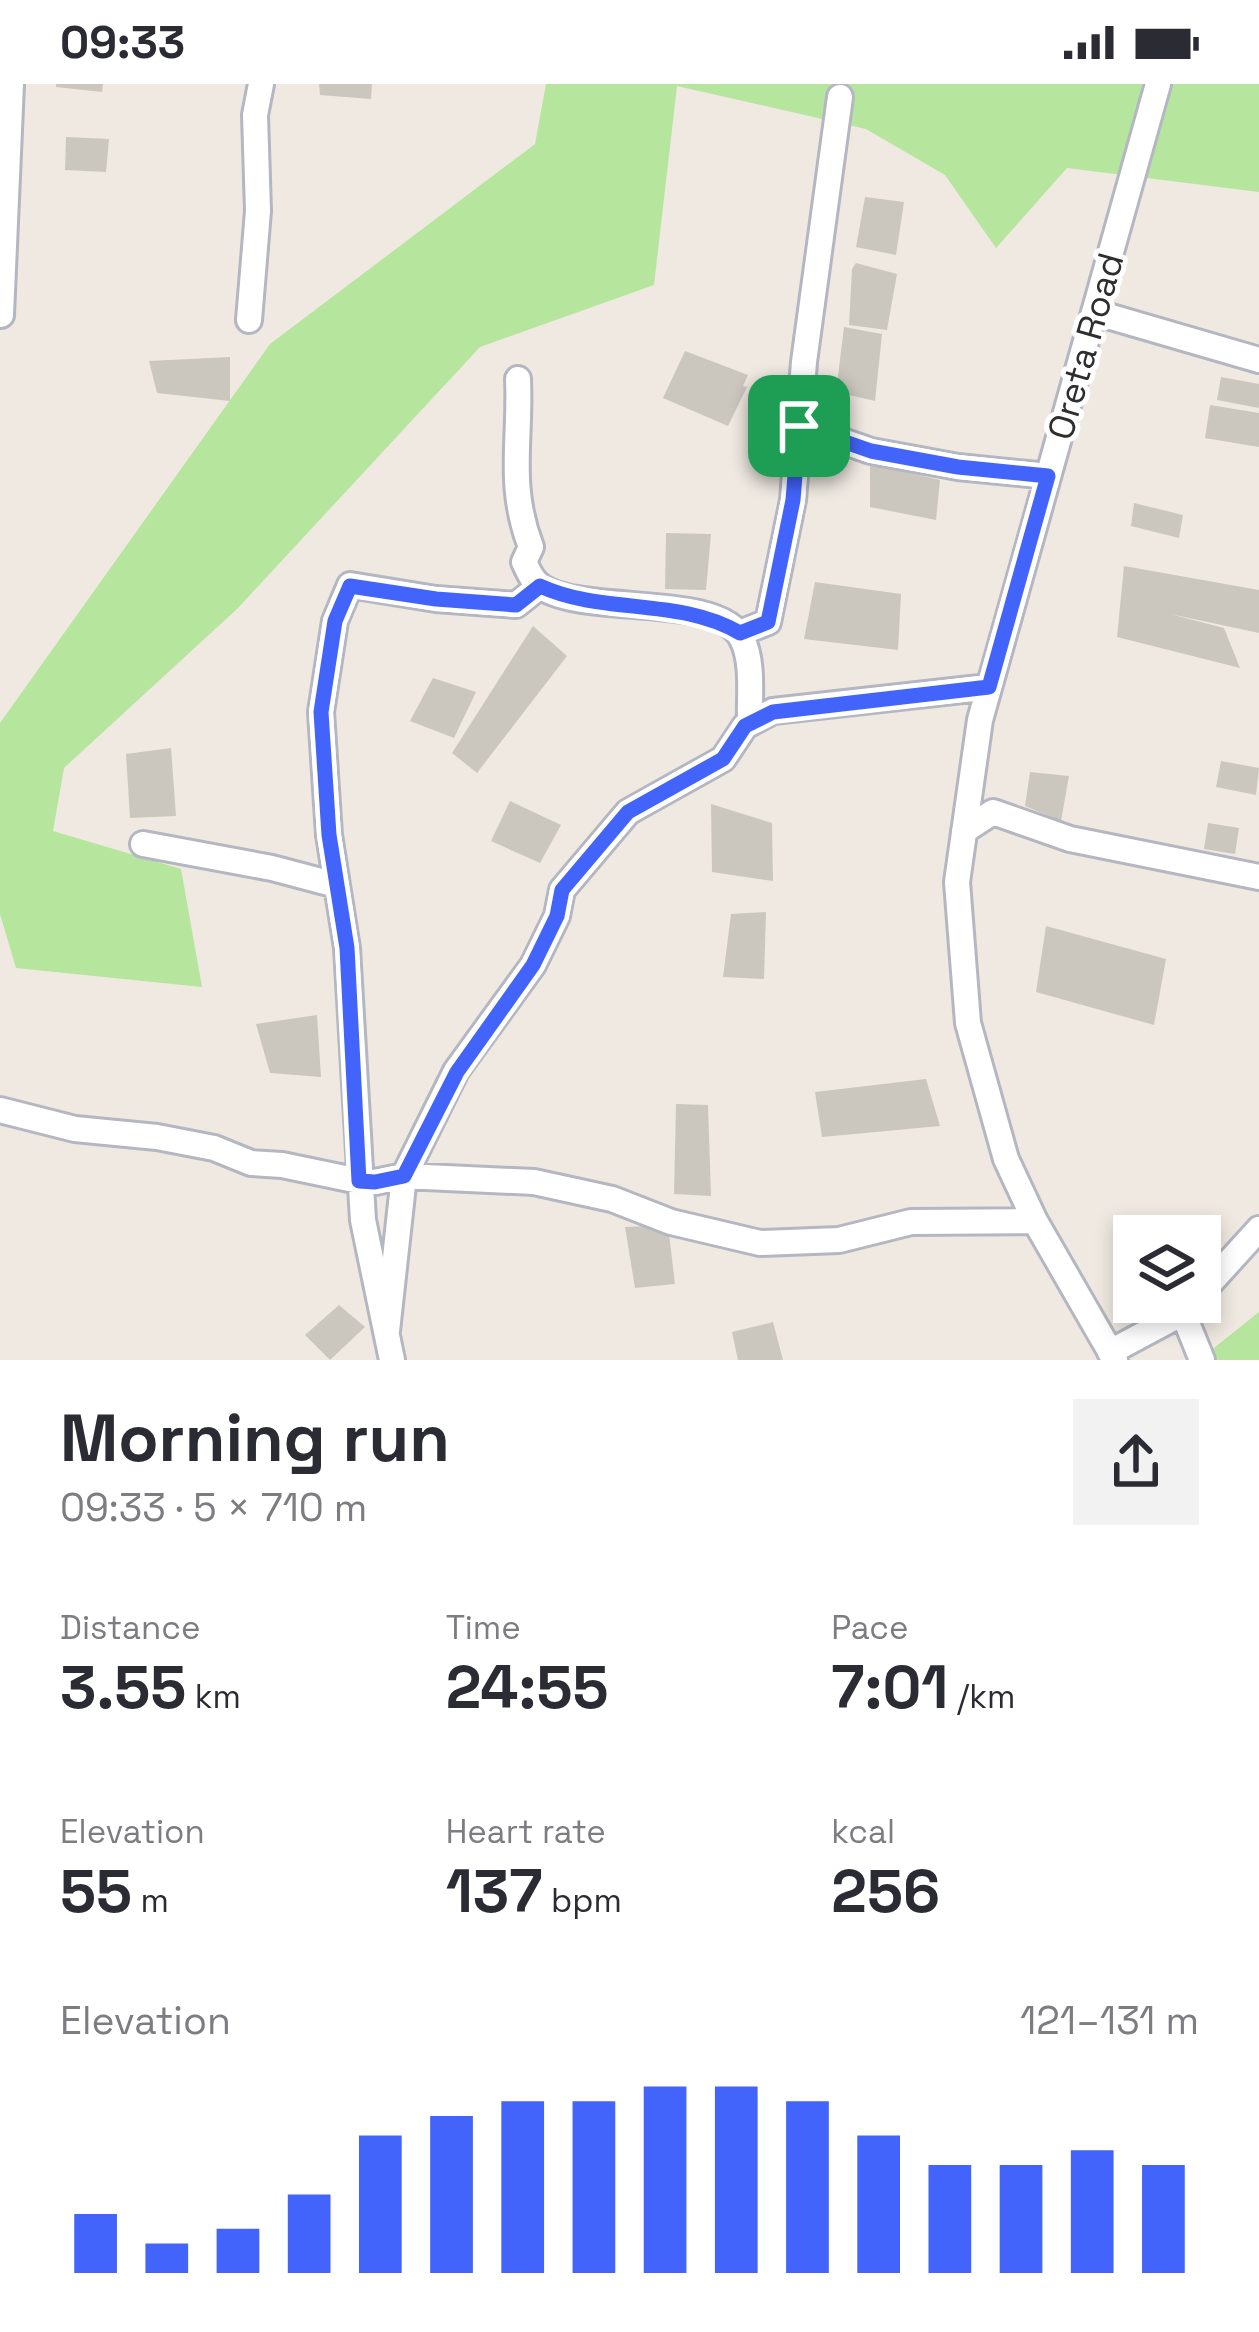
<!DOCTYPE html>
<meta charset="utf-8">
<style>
:root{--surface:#fff;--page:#f2f2f3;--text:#2b2b33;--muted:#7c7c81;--accent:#4264fb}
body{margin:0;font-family:"Space Grotesk",sans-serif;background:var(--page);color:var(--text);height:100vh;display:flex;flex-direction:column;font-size:45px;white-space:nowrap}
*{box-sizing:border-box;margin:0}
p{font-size:39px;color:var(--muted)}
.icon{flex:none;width:66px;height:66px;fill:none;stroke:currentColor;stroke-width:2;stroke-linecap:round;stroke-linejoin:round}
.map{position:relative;height:1276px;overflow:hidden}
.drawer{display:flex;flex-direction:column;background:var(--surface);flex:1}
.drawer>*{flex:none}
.controls{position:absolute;left:1113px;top:1131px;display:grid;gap:24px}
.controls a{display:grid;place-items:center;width:108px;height:108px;border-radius:0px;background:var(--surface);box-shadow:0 6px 18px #0003;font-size:60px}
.pin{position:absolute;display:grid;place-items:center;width:102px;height:102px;color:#fff;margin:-51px;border-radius:24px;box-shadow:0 6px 18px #0006}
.round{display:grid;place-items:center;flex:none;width:126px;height:126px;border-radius:0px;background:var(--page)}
.head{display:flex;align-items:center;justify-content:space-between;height:204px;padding:0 60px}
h1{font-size:66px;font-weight:600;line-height:90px}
.metrics{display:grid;grid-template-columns:repeat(3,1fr);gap:18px;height:204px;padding:12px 60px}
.metrics div{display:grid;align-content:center}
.metrics b{font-size:60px;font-weight:600}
.metrics small{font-size:33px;font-weight:400}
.metrics p{font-size:33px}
.chart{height:336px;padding:24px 60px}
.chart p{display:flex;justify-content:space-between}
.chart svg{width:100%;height:216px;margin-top:12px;stroke:var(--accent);stroke-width:6}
.status{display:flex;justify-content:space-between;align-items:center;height:84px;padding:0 60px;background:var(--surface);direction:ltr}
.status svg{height:33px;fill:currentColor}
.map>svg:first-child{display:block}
.green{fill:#b6e59e}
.building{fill:#cbc7bf}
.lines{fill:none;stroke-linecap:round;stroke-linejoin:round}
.minor-casing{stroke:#b4b7c1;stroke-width:30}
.minor{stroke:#fff;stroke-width:24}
.route-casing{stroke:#fff;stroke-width:24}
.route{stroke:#4264fb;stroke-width:15}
.labels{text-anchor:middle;stroke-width:10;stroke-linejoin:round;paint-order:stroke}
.street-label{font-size:36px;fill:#2e2e2e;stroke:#fff}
</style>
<div class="status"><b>09:33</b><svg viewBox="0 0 49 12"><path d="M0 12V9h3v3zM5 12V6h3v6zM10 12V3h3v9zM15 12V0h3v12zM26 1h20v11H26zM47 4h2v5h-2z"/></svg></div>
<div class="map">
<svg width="1259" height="1276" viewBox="0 0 1259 1276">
<rect width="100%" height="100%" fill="#efe9e1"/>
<path class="green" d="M546 0H1259V108L1067 84 996 164 945 91 866 45 677 2 654 201 480 263 237 525 64 684 53 747 181 785 202 903 16 884 0 830V639L270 260 535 60Z
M1259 1228V1276H1199Z"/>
<path class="building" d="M56 0H103L102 8 56 3Z
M319 0H372L371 15 320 11Z
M66 53 109 55 106 88 65 86Z
M865 113 904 118 896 171 856 163Z
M856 179 897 190 887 246 849 241 852 185Z
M844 243 882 250 875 317 836 308Z
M685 267 748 291 743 302 747 303 728 342 663 314Z
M230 273V317L157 309 149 277Z
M1221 293 1259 300V324L1217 316Z
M1210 321 1259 329V363L1205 354Z
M870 380 940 396 936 436 870 423Z
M1134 419 1183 431 1179 454 1131 442Z
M666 449 711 450 706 506 665 505Z
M1124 482 1259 506V549L1170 530 1224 544 1240 584 1117 553Z
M815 498 901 510 898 566 804 555Z
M533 542 567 572 477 689 452 669Z
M433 594 476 608 454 654 410 637Z
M171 664 176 732 130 734 126 670Z
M1221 677 1259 684 1256 711 1216 703Z
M1030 688 1069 692 1061 737 1025 722Z
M510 717 561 741 540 779 491 757Z
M711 720 772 739 773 797 712 788Z
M1208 739 1239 744 1235 770 1204 765Z
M766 828 764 895 723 893 731 830Z
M1046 842 1166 875 1154 941 1036 908Z
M317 931 321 993 270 989 256 940Z
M926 995 940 1042 822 1053 815 1008Z
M676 1020 708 1021 711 1112 674 1110Z
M668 1141 675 1200 635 1204 625 1143Z
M339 1221 365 1243 330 1276 305 1251Z
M773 1238 783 1276H738L732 1248Z"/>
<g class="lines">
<g class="minor-casing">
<path id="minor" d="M1094 228 1259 276
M1 231 11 0
M249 236 258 127 255 31 261 0
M518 295C521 356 507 401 531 463L524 478C528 486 531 495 539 501 578 533 719 507 742 555 754 578 749 614 750 639
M799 342 871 367 958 383 1048 392
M740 549 768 538 793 416 804 278 840 13
M964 747 993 728 1070 755 1259 793
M143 760 272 784 336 801
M0 1026 75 1045 157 1053 214 1064 251 1079 282 1081 359 1097 375 1098 404 1092 534 1098 612 1115 671 1138 760 1159 839 1156 911 1138 1035 1137
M1200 1210 1259 1145
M1183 1229 1202 1276
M387 1247 404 1092 456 987 533 881 557 832 562 806 628 728 723 675 745 642 773 627 989 603
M1110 1268 1183 1229 1193 1218
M392 1276 363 1136 347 864 329 751 321 628 335 537 350 501 436 515 516 521 540 502
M1115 1276 1035 1137 1006 1075 968 939 957 798 980 636 1158 0"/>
</g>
<use href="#minor" class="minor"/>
</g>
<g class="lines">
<g class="route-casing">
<path id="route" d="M799 342 871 367 958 383 1048 392 989 603 773 628 745 642 723 675 628 728 562 806 557 832 533 881 457 988 404 1092 375 1098 359 1097 347 864 329 751 321 628 335 537 350 502 436 515 516 521 540 502C603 531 678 513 740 549L768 538 793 416Z"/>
</g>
<use href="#route" class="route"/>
</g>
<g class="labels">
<g class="street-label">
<text transform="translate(1085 262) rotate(-74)" y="13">Oreta Road</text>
</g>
</g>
</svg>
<div class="controls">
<a><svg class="icon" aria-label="layers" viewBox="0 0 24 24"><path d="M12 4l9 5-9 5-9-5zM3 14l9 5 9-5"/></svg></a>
</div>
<div class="pin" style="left:799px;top:342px;background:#1e9e55"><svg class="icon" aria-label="arrive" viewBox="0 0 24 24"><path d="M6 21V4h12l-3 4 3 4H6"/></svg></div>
</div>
<section class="drawer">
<div class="head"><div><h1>Morning run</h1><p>09:33 · 5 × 710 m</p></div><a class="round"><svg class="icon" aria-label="share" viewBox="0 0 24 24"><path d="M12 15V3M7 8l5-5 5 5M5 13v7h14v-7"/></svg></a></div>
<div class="metrics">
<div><p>Distance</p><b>3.55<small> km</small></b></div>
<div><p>Time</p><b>24:55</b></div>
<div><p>Pace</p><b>7:01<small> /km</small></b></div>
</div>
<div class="metrics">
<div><p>Elevation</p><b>55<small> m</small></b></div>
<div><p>Heart rate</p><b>137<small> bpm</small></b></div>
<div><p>kcal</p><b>256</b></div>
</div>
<div class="chart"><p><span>Elevation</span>121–131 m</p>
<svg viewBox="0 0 160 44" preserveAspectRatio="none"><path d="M5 44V32M15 44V38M25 44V35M35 44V28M45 44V16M55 44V12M65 44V9M75 44V9M85 44V6M95 44V6M105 44V9M115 44V16M125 44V22M135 44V22M145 44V19M155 44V22"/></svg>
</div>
</section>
